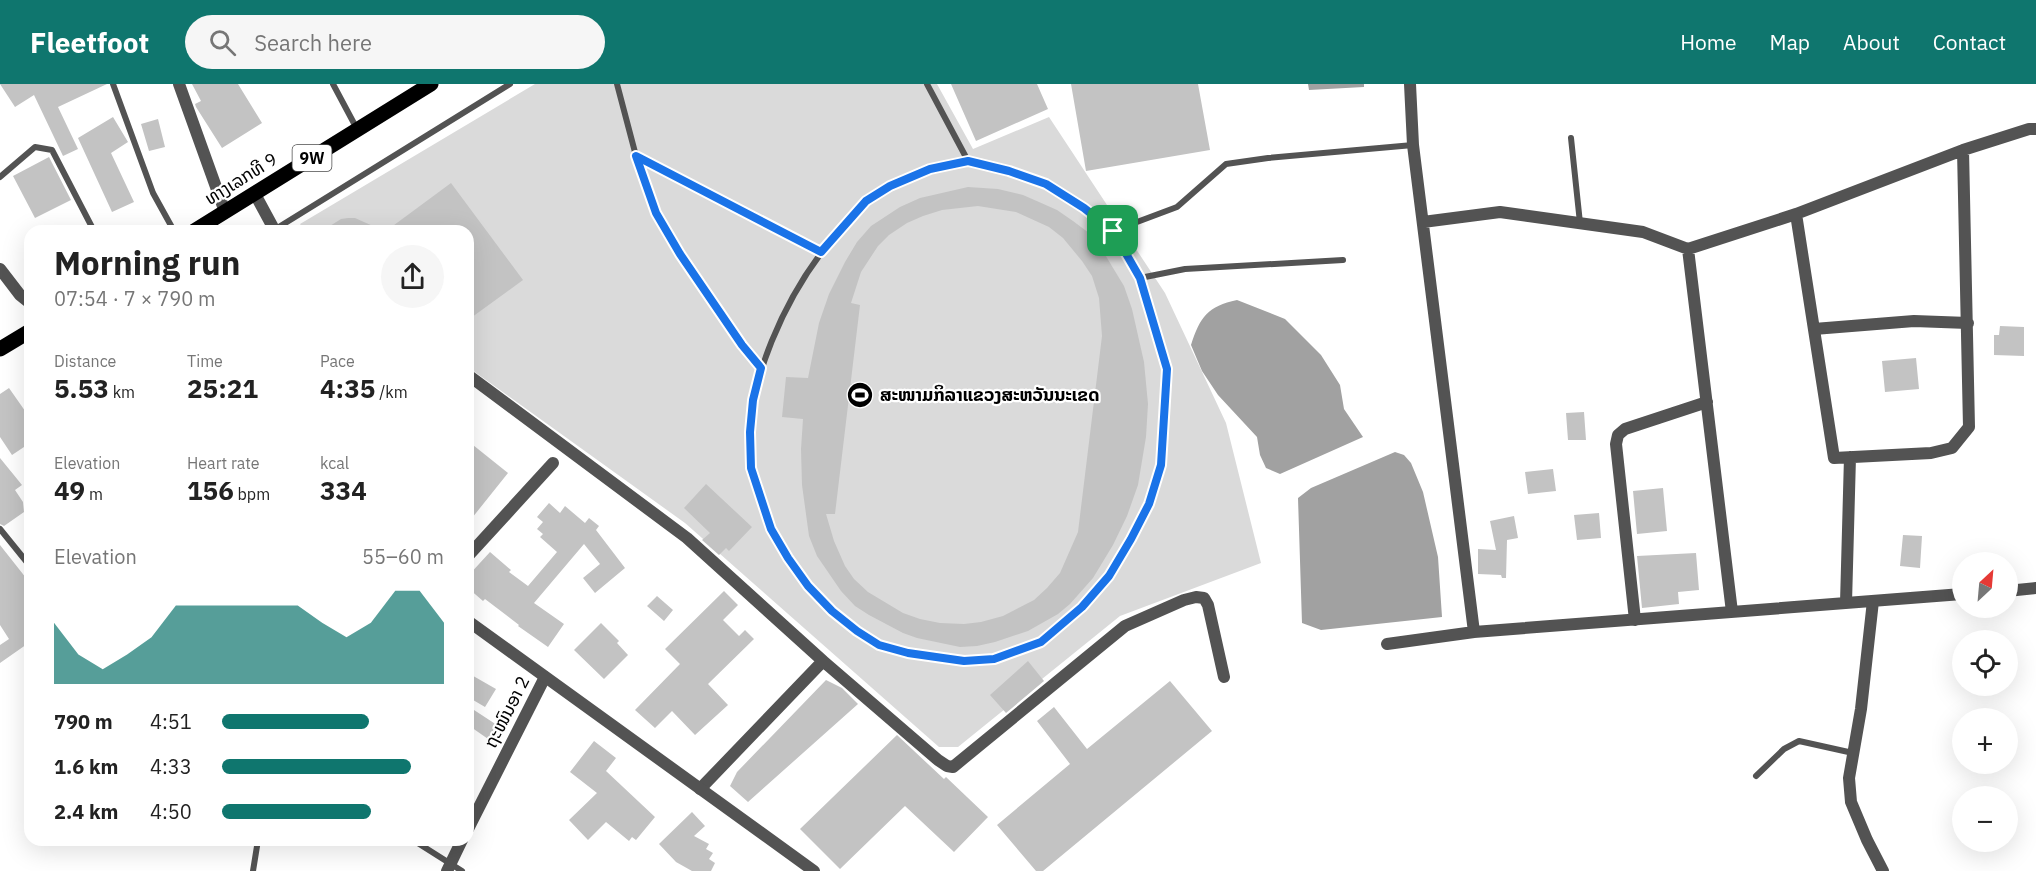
<!DOCTYPE html>
<meta charset="utf-8">
<style>
:root{--surface:#fff;--page:#f6f6f6;--text:#222;--muted:#767676;--accent:#0f766e}
body{margin:0;font-family:"IBM Plex Sans","Noto Sans Lao",sans-serif;background:var(--page);color:var(--text);height:100vh;display:flex;flex-direction:column;font-size:22px;white-space:nowrap}
*{box-sizing:border-box;margin:0}
p{font-size:20px;color:var(--muted)}
.icon{flex:none;width:33px;height:33px;fill:none;stroke:currentColor;stroke-width:2;stroke-linecap:round;stroke-linejoin:round}
.map{position:relative;flex:1;overflow:hidden}
.drawer{position:absolute;left:24px;top:141px;width:450px;height:621px;display:flex;flex-direction:column;background:var(--surface);border-radius:18px;box-shadow:0 6px 24px #0002}
.drawer>*{flex:none}
.needle{width:39px;rotate:26deg}
.tools{position:absolute;left:1952px;top:468px;display:grid;gap:12px}
.tools a{display:grid;place-items:center;width:66px;height:66px;border-radius:50%;background:var(--surface);box-shadow:0 6px 24px #0002;font-size:30px}
.pin{position:absolute;display:grid;place-items:center;width:51px;height:51px;color:#fff;margin:-26px;border-radius:12px;box-shadow:0 3px 9px #0006}
.round{display:grid;place-items:center;flex:none;width:63px;height:63px;border-radius:32px;background:var(--page)}
.head{display:flex;align-items:center;justify-content:space-between;height:102px;padding:0 30px}
h1{font-size:33px;font-weight:800;line-height:45px}
.figures{display:grid;grid-template-columns:repeat(3,1fr);gap:9px;height:102px;padding:6px 30px}
.figures div{display:grid;align-content:center}
.figures b{font-size:26px;font-weight:800}
.figures small{font-size:16px;font-weight:400}
.figures p{font-size:16px}
.chart{height:168px;padding:12px 30px}
.chart p{display:flex;justify-content:space-between}
.chart svg{width:100%;height:108px;margin-top:6px;fill:var(--accent);opacity:.7}
ul{padding:0 30px;list-style:none;font-size:20px}
li{display:grid;grid-template-columns:96px 72px 1fr;align-items:center;height:45px}
li i{height:15px;border-radius:8px;background:var(--accent)}
header{display:flex;align-items:center;gap:36px;box-sizing:border-box;height:84px;padding:0 30px;background:var(--accent);color:#fff}
header strong{font-size:28px}
nav{display:flex;gap:33px;margin-inline-start:auto;font-size:21px}
.search{width:420px;height:54px;background:var(--page);display:flex;align-items:center;gap:15px;box-sizing:border-box;padding:0 21px;border-radius:33px;color:var(--muted);font-size:22px}
.map>svg:first-child{display:block}
.garden{fill:#dadada}
.water{fill:#a1a1a1}
.building{fill:#c3c3c3;fill-rule:evenodd}
.lines{fill:none;stroke-linecap:round;stroke-linejoin:round}
.service{stroke:#535353;stroke-width:6}
.minor{stroke:#535353;stroke-width:12}
.tertiary{stroke:#535353;stroke-width:12}
.primary{stroke:#000;stroke-width:15}
.route-casing{stroke:#fff;stroke-width:12}
.route{stroke:#1a73e8;stroke-width:8}
.labels{text-anchor:middle;stroke-width:4.5;stroke-linejoin:round;paint-order:stroke}
.shield{fill:#fff;stroke:#4c4c4c;stroke-width:1.5}
.shield-label{font-size:16px;font-weight:bold;fill:#000}
.street-label{font-size:18px;fill:#000;stroke:#fff}
.poi-label{font-size:18px;font-weight:bold;fill:#000;stroke:#fff;text-anchor:start}
</style>
<header>
<strong>Fleetfoot</strong>
<div class="search"><svg class="icon" aria-label="search" viewBox="0 0 24 24"><circle cx="10" cy="10" r="6"/><path d="M15 15l6 6"/></svg>Search here</div>
<nav><a>Home</a><a>Map</a><a>About</a><a>Contact</a></nav>
</header>
<div class="map">
<svg width="2036" height="787" viewBox="0 0 2036 787">
<rect width="100%" height="100%" fill="#fff"/>
<path class="garden" d="M535 0H937L973 65 1049 33 1165 209 1226 339 1261 479 1120 532 958 663H939L685 439 468 283V147H305L300 140Z"/>
<path class="water" d="M1308 0H1364V3L1309 6Z
M1237 216 1285 235 1321 271 1340 301 1344 325 1363 353 1280 390 1266 384 1260 371 1257 353 1218 311 1202 287 1191 261C1200 233 1208 222 1237 216Z
M1395 368 1404 371 1411 379 1423 408 1438 473 1442 533 1321 546 1302 539 1298 414 1311 404Z"/>
<path class="building" d="M0 0H107L58 23 78 65 63 72 34 11 15 23Z
M192 0H238L262 39 222 64 196 23 195 20 201 17Z
M951 0H1037L1048 25 976 57Z
M1071 0H1198L1210 66 1086 87Z
M113 33 128 58 111 69 134 118 112 128 78 54Z
M158 35 165 63 149 67 141 40Z
M49 73 71 116 35 134 13 92Z
M451 99 523 196 468 236V147H386Z
M968 103 998 105 1023 111 1039 118 1057 126 1073 137 1089 149 1101 164 1124 202 1132 225 1144 278 1148 320 1146 353 1138 401 1127 432 1113 461 1093 494 1070 520 1058 530 1028 547 995 558 977 562 960 563 917 554 903 549 869 531 855 522 841 507 817 472 809 452 802 401 801 365 803 335 782 333 786 293 808 294 819 239 829 210 845 178 857 158 871 142 900 123 920 114ZM978 122 1016 128 1049 143 1063 154 1082 177 1092 192 1099 214 1102 252 1078 448 1060 489 1047 504 1034 516 1003 532 981 538 964 540 940 539 920 535 903 529 868 508 854 495 845 482 834 457 826 430H835L860 221 851 219 861 188 878 162 889 151 907 139 923 132 942 126Z
M348 134H355L384 147H322L341 135Z
M2000 242 2024 243V272L1994 271V251H1999Z
M1916 274 1919 305 1885 308 1882 277Z
M9 304 30 334V359L12 371 0 353V310Z
M1584 328 1586 356H1568L1566 329Z
M468 357 508 389 468 439Z
M0 374 22 401 15 406 23 418 24 428 4 442 0 440Z
M1553 385 1556 407 1528 410 1525 388Z
M706 400 752 443 729 467 726 464 719 471 702 456 710 449 684 424Z
M1663 404 1667 447 1637 450 1633 407Z
M549 419 560 429 565 422 585 439 589 434 599 442 596 446 625 484 595 509 583 494 600 480 584 460 534 519 564 540 548 563 518 542 519 541 485 515 483 517 468 504V492L490 468 511 486 509 488 528 502 557 468 540 453 543 450 537 445 543 438 537 433Z
M1599 429 1601 454 1577 456 1574 431Z
M1514 432 1518 454 1507 456 1506 494H1502L1501 491 1478 490V465L1496 466 1490 437Z
M1903 451 1922 452 1920 484 1900 482Z
M0 461 30 499V558L0 579V561L9 555 0 541Z
M1696 469 1699 506 1678 508 1679 520 1642 524 1637 472Z
M724 507 738 521 723 536 739 552 745 546 754 555 708 600 728 621 695 651 672 627 655 644 635 626 680 580 665 565Z
M657 512 673 526 664 537 647 522Z
M601 539 619 557 617 559 628 571 604 595 574 566Z
M1028 577 1044 597 1006 629 990 611Z
M468 589 496 605 485 623 468 613Z
M826 596 842 604 858 620 748 718 730 702 737 688Z
M1170 597 1212 647 1043 787H1036L997 741 1070 680 1037 637 1054 623 1087 665Z
M474 626 500 643 491 657 468 641V635Z
M897 651 944 695 946 693 988 733 954 768 905 722 840 785 800 745Z
M594 657 616 674 606 687 655 733 636 756 632 753 629 757 606 738 588 756 569 736 597 709 570 688Z
M692 728 705 742 694 752 709 760 706 765 713 769 709 775 715 779 711 787H692L676 778 659 760Z"/>
<g class="lines">
<path class="service" d="M113 0 153 109 174 147
M333 0 357 45
M617 0 636 72 656 129 680 170 742 261 761 284
M927 0 968 77
M1571 54 1580 139
M636 72 821 168
M968 77C1015 88 1053 100 1092 130 1099 136 1108 141 1114 148 1134 172 1143 203 1152 233 1157 250 1166 270 1166 288 1167 305 1164 322 1163 338 1163 352 1163 368 1161 381 1149 442 1095 523 1043 556 1030 564 1010 571 996 575 971 581 942 575 918 571 904 569 888 566 876 559 831 536 792 490 771 444 763 426 754 403 751 383 740 304 788 205 839 147 848 136 857 124 868 116 898 94 932 84 968 77Z
M0 93 35 63 52 66 94 147
M274 146 510 0
M1113 147 1177 123 1226 80 1268 74 1413 61
M1140 194 1185 185 1343 176
M0 445 30 482
M1756 692 1784 665 1799 657 1853 669
M413 756 462 787
M253 787 258 756"/>
<path class="minor" d="M179 0 225 128
M1410 0 1413 61 1474 548
M255 110 275 147
M1796 130 1834 374 1931 369 1952 364 1969 343 1963 66
M1423 138 1500 128 1643 148 1688 165 1796 130 1963 66 2029 45H2036
M1688 165 1732 528
M1814 245 1914 237 1968 239
M468 291 687 454 823 577 700 705
M468 472 553 379
M2007 507 2036 504
M1873 517 1861 625 1849 694 1851 718 1867 756 1883 787
M1846 519 1850 373
M1635 536 1616 360 1618 351 1625 345 1707 318
M1387 560 1474 548 1962 510
M823 577 938 676 947 682 953 683 1125 542 1184 516 1196 513 1204 514 1208 521 1224 593
M468 745 545 593
M447 787 462 756"/>
<path class="tertiary" d="M0 185 20 211 30 219
M468 537 814 787"/>
<path class="primary" d="M194 147 431 0
M0 265 30 247"/>
</g>
<g class="lines">
<g class="route-casing">
<path id="route" d="M636 72 821 168 866 117 890 102 930 85 968 77 1009 87 1046 100 1084 124 1113 147 1140 194 1167 285 1161 381 1149 420 1131 455 1109 492 1082 523 1041 558 994 575 964 577 908 569 879 561 857 547 832 527 808 502 788 474 771 445 751 384 750 348 753 316 761 284 742 261 680 170 656 129Z"/>
</g>
<use href="#route" class="route"/>
</g>
<defs>
<g id="stadium-disc" transform="scale(1.35)"><circle r="9.5" fill="#000" stroke="#fff"/><path d="M0-5a6.5 5 0 1 0 0 10a6.5 5 0 1 0 0-10ZM-3.5-1.8h7v3.6h-7Z" fill="#fff"/></g>
</defs>
<g fill-rule="evenodd">
<use href="#stadium-disc" x="860" y="311"/>
</g>
<g class="labels">
<rect class="shield" x="292.5" y="61" width="39" height="26" rx="4.5"/>
<g class="shield-label">
<text x="312" y="80">9W</text>
</g>
<g class="street-label">
<text transform="translate(241 95) rotate(-32)" y="6">ທາງເລກທີ 9</text>
<text transform="translate(507 628) rotate(-63)" y="6">ຖະໜົນອາ 2</text>
</g>
<g class="poi-label">
<text x="880" y="317">ສະໜາມກິລາແຂວງສະຫວັນນະເຂດ</text>
</g>
</g>
</svg>
<div class="tools">
<a><svg class="needle" viewBox="-14 -14 28 28"><path d="M0-13l5 13h-10z" fill="#e53935"/><path d="M0 13l5-13h-10z" fill="#767676"/></svg></a>
<a><svg class="icon" aria-label="locate" viewBox="0 0 24 24"><circle cx="12" cy="12" r="6"/><path d="M12 2v4M12 18v4M2 12h4M18 12h4"/></svg></a>
<a>+</a>
<a>−</a>
</div>
<div class="pin" style="left:1113px;top:147px;background:#1e9e55"><svg class="icon" aria-label="arrive" viewBox="0 0 24 24"><path d="M6 21V4h12l-3 4 3 4H6"/></svg></div>
<section class="drawer">
<div class="head"><div><h1>Morning run</h1><p>07:54 · 7 × 790 m</p></div><a class="round"><svg class="icon" aria-label="share" viewBox="0 0 24 24"><path d="M12 15V3M7 8l5-5 5 5M5 13v7h14v-7"/></svg></a></div>
<div class="figures">
<div><p>Distance</p><b>5.53<small> km</small></b></div>
<div><p>Time</p><b>25:21</b></div>
<div><p>Pace</p><b>4:35<small> /km</small></b></div>
</div>
<div class="figures">
<div><p>Elevation</p><b>49<small> m</small></b></div>
<div><p>Heart rate</p><b>156<small> bpm</small></b></div>
<div><p>kcal</p><b>334</b></div>
</div>
<div class="chart"><p><span>Elevation</span>55–60 m</p>
<svg viewBox="0 0 160 44" preserveAspectRatio="none"><path d="M0 44V19L10 32L20 38L30 32L40 25L50 12L60 12L70 12L80 12L90 12L100 12L110 19L120 25L130 19L140 6L150 6L160 19V44z"/></svg>
</div>
<ul>
<li><b>790 m</b>4:51<i style="width:66%"></i></li>
<li><b>1.6 km</b>4:33<i style="width:85%"></i></li>
<li><b>2.4 km</b>4:50<i style="width:67%"></i></li>
</ul>
</section>
</div>
